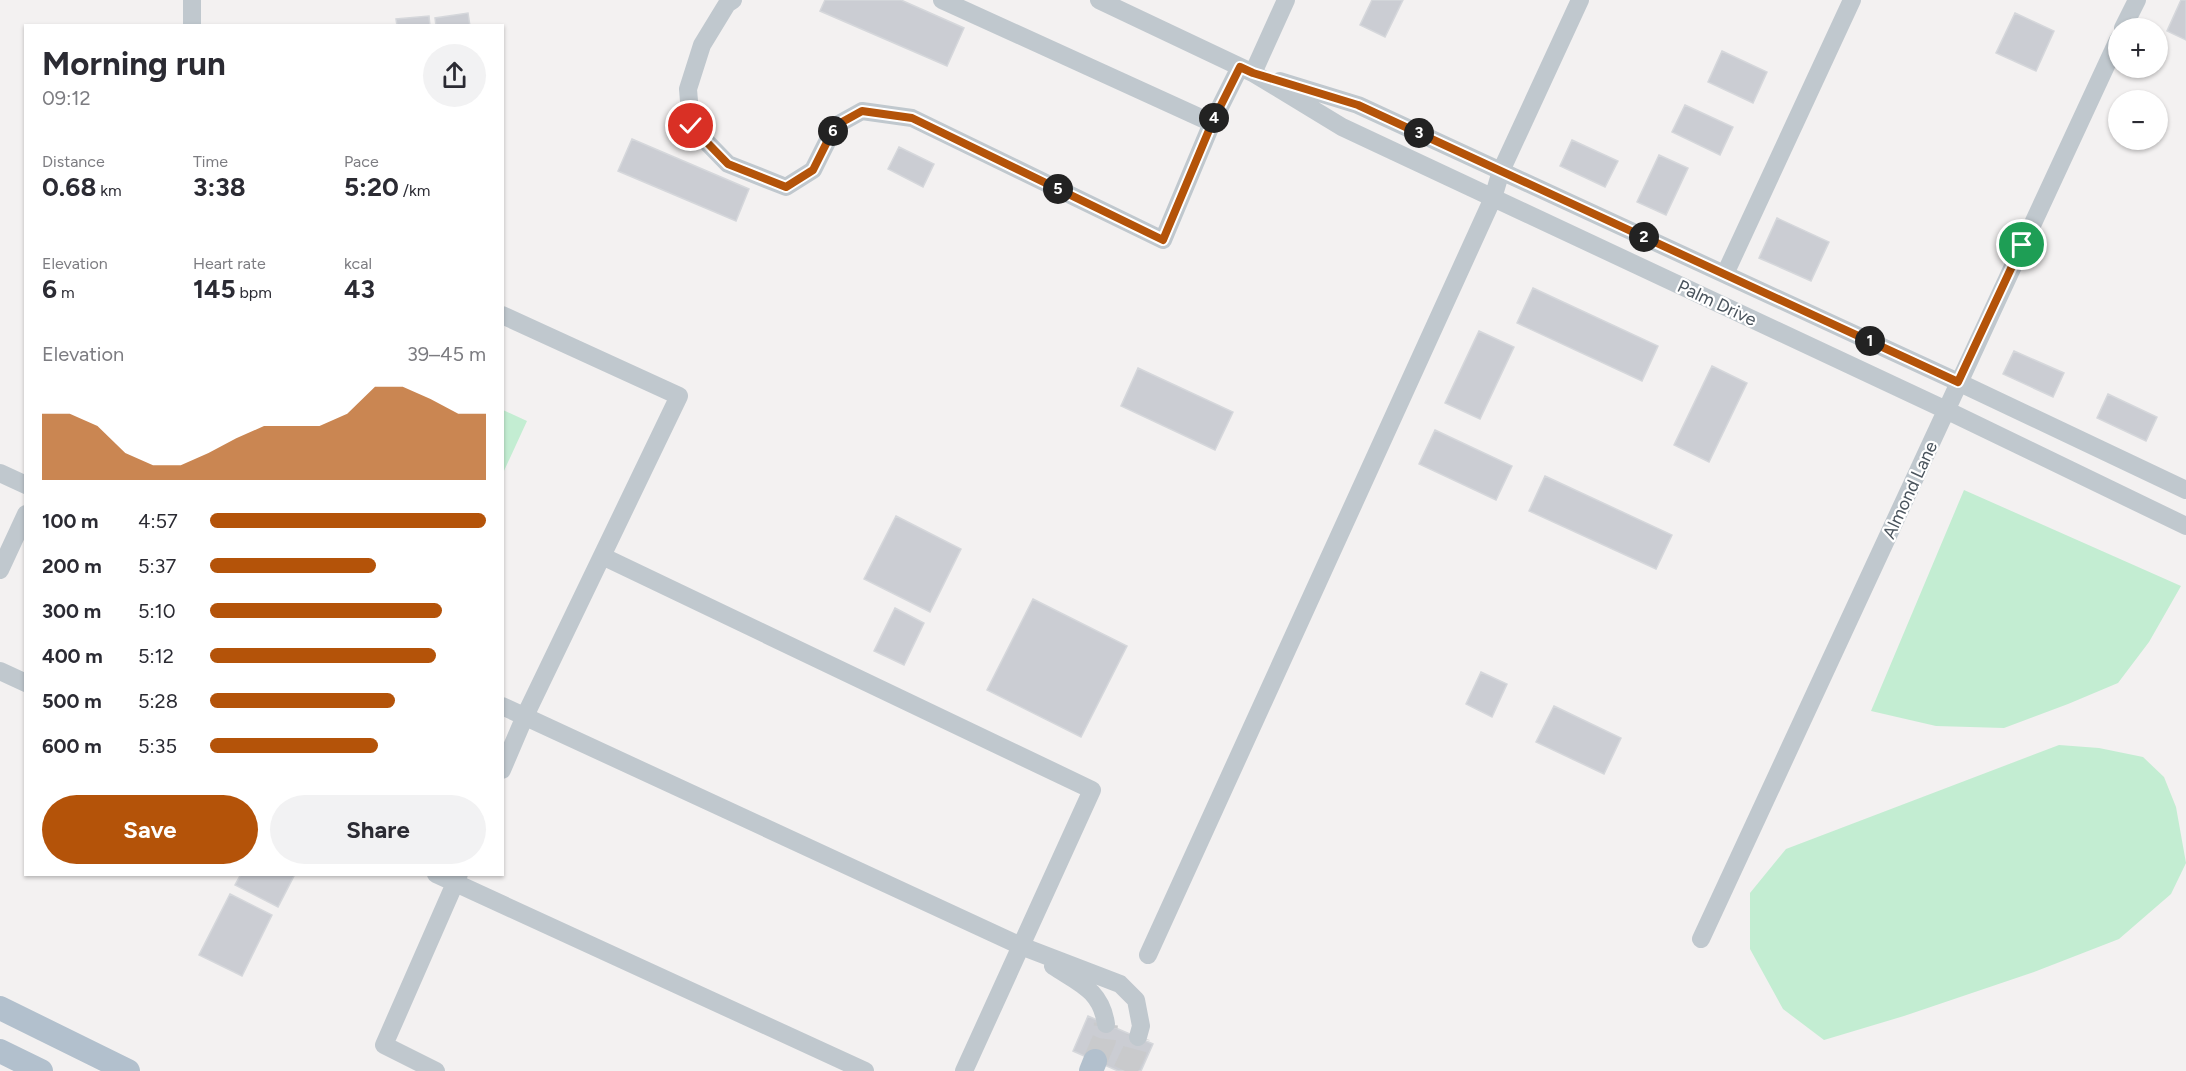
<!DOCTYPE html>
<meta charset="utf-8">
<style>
:root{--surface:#fff;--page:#f2f2f3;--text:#2b2b33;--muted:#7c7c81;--accent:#b45309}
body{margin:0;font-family:Figtree,sans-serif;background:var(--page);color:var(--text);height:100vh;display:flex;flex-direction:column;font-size:22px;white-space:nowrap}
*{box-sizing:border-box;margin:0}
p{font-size:20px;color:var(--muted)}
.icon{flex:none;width:33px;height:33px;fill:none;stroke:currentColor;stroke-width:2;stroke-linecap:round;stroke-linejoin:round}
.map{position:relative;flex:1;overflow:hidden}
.sheet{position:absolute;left:24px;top:24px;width:480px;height:852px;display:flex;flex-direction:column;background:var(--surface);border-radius:0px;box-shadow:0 2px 4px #0004}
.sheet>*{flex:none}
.buttons{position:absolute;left:2108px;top:18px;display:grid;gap:12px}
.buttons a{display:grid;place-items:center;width:60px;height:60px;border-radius:50%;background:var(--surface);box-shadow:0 2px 4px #0004;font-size:30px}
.pin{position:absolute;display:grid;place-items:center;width:51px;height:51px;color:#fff;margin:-26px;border:3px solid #fff;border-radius:50%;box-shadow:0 2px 6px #0007}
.km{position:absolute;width:30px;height:30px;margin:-15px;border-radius:50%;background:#222;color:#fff;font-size:16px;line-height:30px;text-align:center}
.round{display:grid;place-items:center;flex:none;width:63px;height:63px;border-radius:32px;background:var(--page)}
.summary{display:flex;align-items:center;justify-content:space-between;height:102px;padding:0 18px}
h1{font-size:33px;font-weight:700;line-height:45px}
.figures{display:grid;grid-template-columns:repeat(3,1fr);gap:9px;height:102px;padding:6px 18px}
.figures div{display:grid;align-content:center}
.figures b{font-size:26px;font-weight:700}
.figures small{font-size:16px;font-weight:400}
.figures p{font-size:16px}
.chart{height:168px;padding:12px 18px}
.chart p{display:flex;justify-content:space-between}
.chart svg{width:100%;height:108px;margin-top:6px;fill:var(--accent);opacity:.7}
.cta{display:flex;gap:12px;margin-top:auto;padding:12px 18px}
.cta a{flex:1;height:69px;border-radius:36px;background:var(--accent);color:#fff;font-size:24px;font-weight:700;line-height:69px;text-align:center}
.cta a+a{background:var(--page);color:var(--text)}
ul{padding:0 18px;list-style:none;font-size:20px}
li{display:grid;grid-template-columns:96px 72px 1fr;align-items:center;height:45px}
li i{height:15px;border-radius:8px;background:var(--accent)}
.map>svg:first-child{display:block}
.green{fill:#c3edd2}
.building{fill:#cbcdd3;stroke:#d5d7db;stroke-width:1.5}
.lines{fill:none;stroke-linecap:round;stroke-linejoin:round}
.major-tunnel{stroke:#c9cacc;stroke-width:24;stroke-dasharray:24 12;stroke-linecap:butt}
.minor{stroke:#c0c8ce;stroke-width:18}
.major{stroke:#b2c0cd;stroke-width:24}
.route-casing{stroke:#fff;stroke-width:12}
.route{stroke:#b45309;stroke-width:8}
.labels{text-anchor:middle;stroke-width:4.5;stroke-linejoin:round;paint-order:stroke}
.street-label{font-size:18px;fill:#4a545d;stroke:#fff}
</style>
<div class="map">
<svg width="2186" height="1071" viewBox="0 0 2186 1071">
<rect width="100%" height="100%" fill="#f3f1f1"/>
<path class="green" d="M503 410 527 421 503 473Z
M1964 490 2181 586 2149 642 2118 683 2068 704 2004 728 1936 726 1871 711Z
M2059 745 2099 748 2143 757 2164 777 2176 807 2186 863 2171 894 2119 939 2034 972 1904 1016 1824 1040 1783 1009 1750 949V893L1786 849Z"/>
<path class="building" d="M825 0H901L964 28 947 66 820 11Z
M1372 0H1403L1385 37 1360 25Z
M2181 0H2186V40L2167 31Z
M468 13 470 26H436L435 18Z
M2015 13 2054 31 2036 71 1996 53Z
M429 16 430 26H397L396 19Z
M1722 51 1767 72 1753 103 1708 82Z
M1685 105 1733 127 1720 155 1672 132Z
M632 139 749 189 736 221 618 171Z
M1572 140 1618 161 1605 187 1560 166Z
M899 147 934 164 923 187 888 169Z
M1659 155 1688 168 1666 215 1637 202Z
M1777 218 1829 242 1811 281 1759 258Z
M1533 288 1658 346 1642 381 1517 323Z
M1479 331 1514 347 1480 419 1445 403Z
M2014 351 2064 373 2053 397 2003 374Z
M1712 366 1747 383 1709 462 1674 445Z
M1138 368 1233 412 1215 450 1121 406Z
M2108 394 2157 417 2146 441 2097 418Z
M1435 430 1512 466 1496 500 1419 464Z
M1545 476 1672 535 1656 569 1529 511Z
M896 516 961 549 930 612 864 579Z
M1033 599 1127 646 1081 737 987 690Z
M895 608 924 623 904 665 874 651Z
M1481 672 1507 684 1492 717 1466 704Z
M1554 706 1621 738 1604 774 1536 742Z
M241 874H295L278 907 235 885Z
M230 894 272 915 242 976 199 955Z
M1088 1016 1153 1044 1141 1071H1118L1073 1051Z"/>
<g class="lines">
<path class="major-tunnel" d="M1095 1061 1104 1040 1106 1024
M1125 1071 1134 1052 1138 1037"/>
<path class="minor" d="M733 0 727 4 702 45 688 89 691 126 728 164 786 187 813 170 835 126 862 111 912 118 1163 240 1212 123 1240 67
M942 0 1212 123
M1099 0 1253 73 1342 127 1946 410 2186 526
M192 26V0
M2123 28 2137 0
M1253 73 1286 0
M1280 81 1358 105 1958 382 2186 490
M1725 274 1852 0
M502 315 679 396 525 716 502 770
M0 473 26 485
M602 556 1092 790 964 1071
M0 570 26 514
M0 671 26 683
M502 706 1021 946 1120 984 1136 1000 1141 1026 1138 1037
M436 874 865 1071
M1701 939 2118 40
M1148 955 1493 198 1501 171 1580 0
M1053 966C1079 983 1101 990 1106 1024
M436 1071 384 1045 459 874"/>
<path class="major" d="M0 1008 128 1071
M0 1051 41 1071
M1091 1071 1095 1061"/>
</g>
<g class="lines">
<g class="route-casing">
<path id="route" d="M691 126 728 164 786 187 813 170 835 126 862 111 912 118 1163 240 1212 123 1240 67 1253 73 1358 105 1958 382 2022 245"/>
</g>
<use href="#route" class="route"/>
</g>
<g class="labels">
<g class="street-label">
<text transform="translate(1717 303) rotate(25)" y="6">Palm Drive</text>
<text transform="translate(1910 490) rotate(-65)" y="6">Almond Lane</text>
</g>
</g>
</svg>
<div class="buttons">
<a>+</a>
<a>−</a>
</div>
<div class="pin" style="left:2022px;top:245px;background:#1e9e55"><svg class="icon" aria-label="arrive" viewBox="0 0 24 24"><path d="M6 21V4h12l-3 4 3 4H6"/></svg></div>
<div class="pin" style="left:691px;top:126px;background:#d93025"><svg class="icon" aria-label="check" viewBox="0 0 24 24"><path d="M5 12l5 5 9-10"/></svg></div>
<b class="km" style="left:1870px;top:341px">1</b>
<b class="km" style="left:1644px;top:237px">2</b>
<b class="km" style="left:1419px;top:133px">3</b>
<b class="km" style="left:1214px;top:118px">4</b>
<b class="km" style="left:1058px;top:189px">5</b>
<b class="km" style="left:833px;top:131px">6</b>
<section class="sheet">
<div class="summary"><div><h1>Morning run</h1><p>09:12</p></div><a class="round"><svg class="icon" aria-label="share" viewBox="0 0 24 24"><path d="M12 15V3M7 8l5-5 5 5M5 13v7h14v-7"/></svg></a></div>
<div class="figures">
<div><p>Distance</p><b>0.68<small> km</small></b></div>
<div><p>Time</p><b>3:38</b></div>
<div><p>Pace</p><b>5:20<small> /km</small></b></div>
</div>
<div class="figures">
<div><p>Elevation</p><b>6<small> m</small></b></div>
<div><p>Heart rate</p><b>145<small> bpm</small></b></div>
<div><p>kcal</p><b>43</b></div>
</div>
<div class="chart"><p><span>Elevation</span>39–45 m</p>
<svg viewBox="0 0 160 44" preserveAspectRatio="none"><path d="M0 44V17L10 17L20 22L30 33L40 38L50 38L60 33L70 27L80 22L90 22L100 22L110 17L120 6L130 6L140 11L150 17L160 17V44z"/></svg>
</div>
<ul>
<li><b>100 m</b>4:57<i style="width:100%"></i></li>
<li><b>200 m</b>5:37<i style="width:60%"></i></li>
<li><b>300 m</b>5:10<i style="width:84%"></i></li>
<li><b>400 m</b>5:12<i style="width:82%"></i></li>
<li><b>500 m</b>5:28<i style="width:67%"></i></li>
<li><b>600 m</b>5:35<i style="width:61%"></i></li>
</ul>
<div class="cta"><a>Save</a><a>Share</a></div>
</section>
</div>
